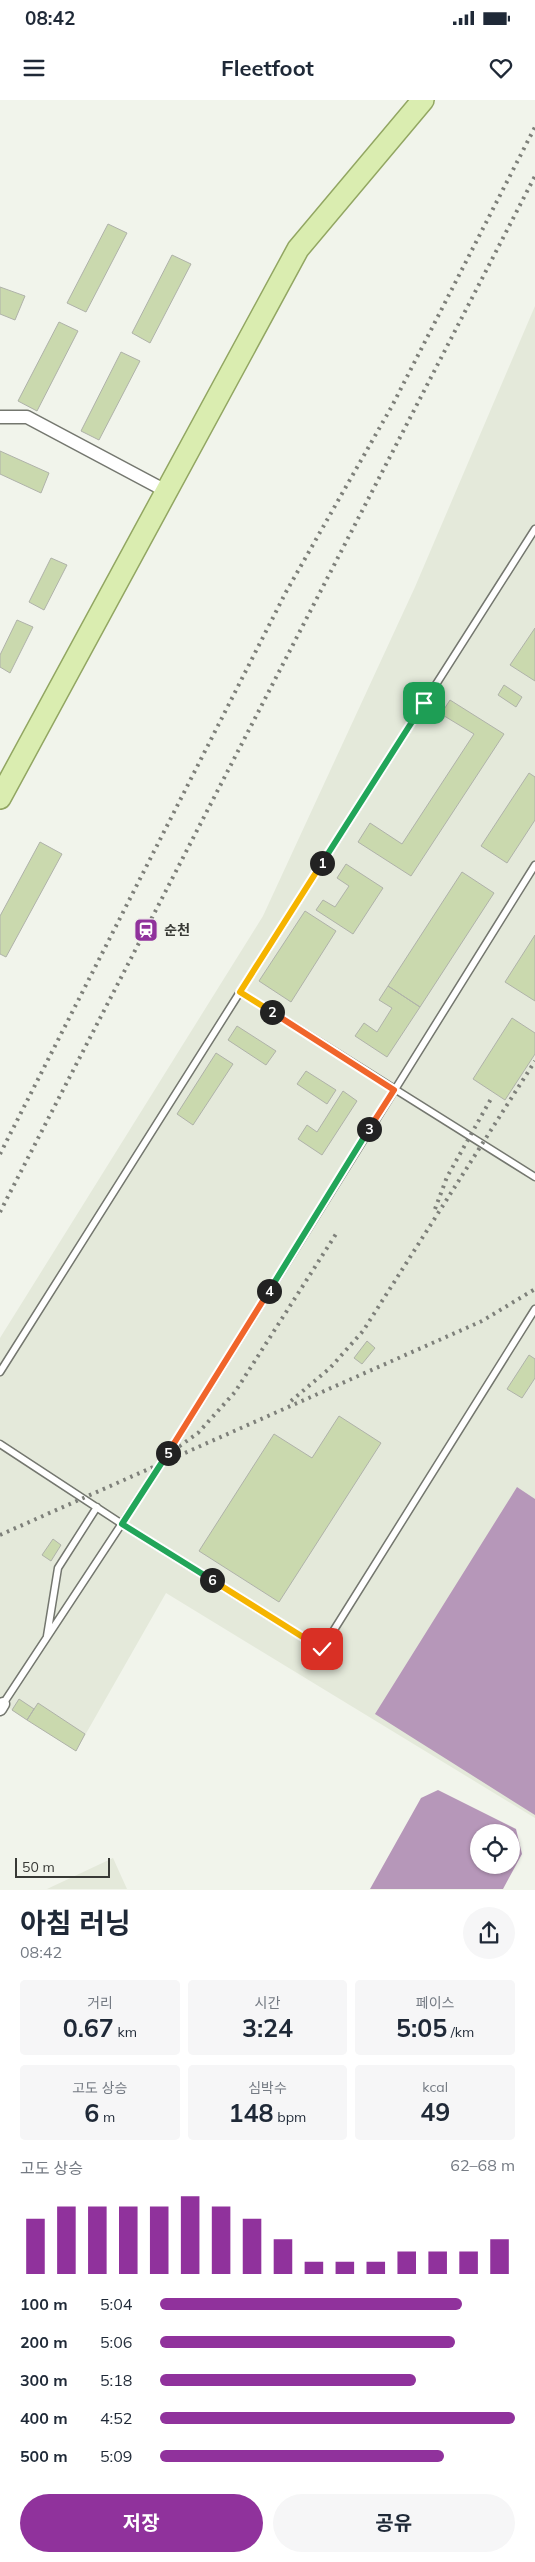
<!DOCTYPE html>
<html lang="ko">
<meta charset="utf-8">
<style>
:root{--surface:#fff;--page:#f6f6f7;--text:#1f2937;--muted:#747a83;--accent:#90329c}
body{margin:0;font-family:Mulish,"Noto Sans KR",sans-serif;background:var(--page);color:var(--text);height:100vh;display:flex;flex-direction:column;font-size:19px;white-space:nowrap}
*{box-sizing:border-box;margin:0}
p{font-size:16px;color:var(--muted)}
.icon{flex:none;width:28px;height:28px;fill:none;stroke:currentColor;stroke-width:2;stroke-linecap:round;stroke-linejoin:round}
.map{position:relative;height:1790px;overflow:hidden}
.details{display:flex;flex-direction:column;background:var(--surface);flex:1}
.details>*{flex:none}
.buttons{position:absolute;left:470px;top:1724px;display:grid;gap:10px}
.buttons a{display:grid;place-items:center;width:50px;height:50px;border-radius:50%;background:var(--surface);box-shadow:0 1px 4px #0004;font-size:25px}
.scale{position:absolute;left:15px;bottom:12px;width:95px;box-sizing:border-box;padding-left:5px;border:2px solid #383935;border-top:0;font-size:14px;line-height:18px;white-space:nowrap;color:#383935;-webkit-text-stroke:4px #f1f4eb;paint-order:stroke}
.pin{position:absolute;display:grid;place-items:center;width:42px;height:42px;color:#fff;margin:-21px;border-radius:10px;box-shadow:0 2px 8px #0006}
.km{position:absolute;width:25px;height:25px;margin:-12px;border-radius:50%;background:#222;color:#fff;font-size:14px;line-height:25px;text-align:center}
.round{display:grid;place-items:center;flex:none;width:52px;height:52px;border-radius:26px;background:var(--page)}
.overview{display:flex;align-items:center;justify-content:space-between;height:85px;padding:0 20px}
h1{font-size:28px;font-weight:700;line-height:38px}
.stats{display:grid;grid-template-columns:repeat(3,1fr);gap:8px;height:85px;padding:5px 20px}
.stats div{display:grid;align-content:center;border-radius:5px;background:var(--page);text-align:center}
.stats b{font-size:25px;font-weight:700}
.stats small{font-size:14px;font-weight:400}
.stats p{font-size:14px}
.chart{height:140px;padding:10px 20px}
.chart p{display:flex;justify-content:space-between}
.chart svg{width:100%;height:90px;margin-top:5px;stroke:var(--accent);stroke-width:6}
.cta{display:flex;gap:10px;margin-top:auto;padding:10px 20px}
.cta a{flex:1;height:58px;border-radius:30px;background:var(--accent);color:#fff;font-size:20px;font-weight:700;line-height:58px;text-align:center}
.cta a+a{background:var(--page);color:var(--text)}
ul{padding:0 20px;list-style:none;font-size:16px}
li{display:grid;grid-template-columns:80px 60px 1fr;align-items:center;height:38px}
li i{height:12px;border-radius:6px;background:var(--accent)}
.status{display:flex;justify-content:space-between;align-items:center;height:35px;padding:0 25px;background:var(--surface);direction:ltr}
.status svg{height:14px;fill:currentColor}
header{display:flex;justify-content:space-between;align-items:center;height:65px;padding:0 20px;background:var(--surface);font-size:22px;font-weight:700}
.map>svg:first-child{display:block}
.built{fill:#e4e9da}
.water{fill:#b697b9;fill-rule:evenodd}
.building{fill:#cad9ae;stroke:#afb2a9}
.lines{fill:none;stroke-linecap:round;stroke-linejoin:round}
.lane-casing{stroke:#74776f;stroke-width:9}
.street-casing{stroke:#74776f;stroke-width:15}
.primary-casing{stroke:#92a662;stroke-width:24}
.lane{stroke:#fff;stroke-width:6}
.street{stroke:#fff;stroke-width:12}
.primary{stroke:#daedb0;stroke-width:21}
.rail{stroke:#7e807a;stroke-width:4;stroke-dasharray:2.5 5;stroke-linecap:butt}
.split-1-casing{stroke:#fff;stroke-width:10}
.split-2-casing{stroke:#fff;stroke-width:10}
.split-3-casing{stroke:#fff;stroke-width:10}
.split-4-casing{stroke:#fff;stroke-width:10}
.split-5-casing{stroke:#fff;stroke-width:10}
.split-6-casing{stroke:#fff;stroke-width:10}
.split-7-casing{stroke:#fff;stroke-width:10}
.split-1{stroke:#22a559;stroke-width:6}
.split-2{stroke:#f5b400;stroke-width:6}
.split-3{stroke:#f0652b;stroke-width:6}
.split-4{stroke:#22a559;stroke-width:6}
.split-5{stroke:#f0652b;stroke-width:6}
.split-6{stroke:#22a559;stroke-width:6}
.split-7{stroke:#f5b400;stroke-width:6}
.labels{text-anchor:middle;stroke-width:4;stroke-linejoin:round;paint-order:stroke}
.poi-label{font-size:14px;font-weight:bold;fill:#383935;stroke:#f1f4eb;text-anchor:start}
</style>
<div class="status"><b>08:42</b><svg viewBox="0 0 49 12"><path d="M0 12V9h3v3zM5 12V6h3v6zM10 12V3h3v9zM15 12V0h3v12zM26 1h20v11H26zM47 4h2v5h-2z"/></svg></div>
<header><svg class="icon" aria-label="menu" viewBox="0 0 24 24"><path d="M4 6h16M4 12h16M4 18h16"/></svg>Fleetfoot<svg class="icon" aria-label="heart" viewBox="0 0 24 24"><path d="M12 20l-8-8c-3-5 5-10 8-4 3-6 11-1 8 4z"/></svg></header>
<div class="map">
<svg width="535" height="1790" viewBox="0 0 535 1790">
<rect width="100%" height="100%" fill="#f1f4eb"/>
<path class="built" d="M535 206V1718L166 1493 76 1651 0 1602V1238L263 816 415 487Z
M113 1758 127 1789H47Z"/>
<path class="water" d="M517 1387 535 1399V1715L375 1614Z
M438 1690 516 1729 522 1754 503 1789H370L421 1698ZM479 1732H511V1765H479Z"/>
<path class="building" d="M108 124 127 133 86 212 67 203Z
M172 155 191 164 150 243 132 233Z
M0 187 25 196 15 220 0 214Z
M59 222 78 231 37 311 18 301Z
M121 252 140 261 99 340 81 331Z
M0 351 49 373 41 393 0 374Z
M51 458 67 465 44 510 29 502Z
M17 520 33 527 10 573 0 567V555Z
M535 528V581L510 565Z
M504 585 522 597 516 607 498 595Z
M450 600 504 634 411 776 358 742 370 723 402 744 474 634 441 614Z
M529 673 535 677V720L507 763 481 746Z
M40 742 62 754 6 857 0 854V816Z
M346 764 383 788 353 834 316 810 323 800 335 807 349 786 337 778Z
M462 772 494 793 420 907 388 886Z
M305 811 336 831 291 902 259 881Z
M535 835V901L505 882Z
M388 886 420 907 387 957 355 936 364 923 377 932 392 908 379 900Z
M512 918 535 933V954L505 1000 473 979Z
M237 926 276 951 266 965 228 940Z
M216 953 233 964 193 1025 177 1014Z
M306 971 336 990 327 1004 297 984Z
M343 991 357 1001 322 1055 298 1039 307 1025 317 1032Z
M367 1241 375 1248 362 1264 354 1258Z
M529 1255 535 1259V1278L522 1298 507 1289Z
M339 1316 381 1343 279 1502 199 1451 274 1334 312 1358Z
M53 1439 61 1445 51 1461 42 1455Z
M19 1599 34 1609 27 1620 12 1610Z
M38 1603 85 1634 76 1651 27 1620Z"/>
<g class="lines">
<g class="lane-casing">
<path id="lane" d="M240 892 535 429
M0 1272 240 892 535 1077
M0 1344 122 1424 322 1549 535 1209
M47 1536 58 1468 97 1407
M3 1604 167 1355 535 765"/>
</g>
<g class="street-casing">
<path id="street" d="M0 317H27L166 391
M0 1609 3 1604"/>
</g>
<g class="primary-casing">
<path id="primary" d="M0 698 298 149 423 0"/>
</g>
<use href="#lane" class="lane"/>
<use href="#street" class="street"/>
<use href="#primary" class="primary"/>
<path class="rail" d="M0 1054 286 492 392 306 535 27
M435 1109 447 1077 492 997
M0 1112 535 76
M291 1301 330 1268 363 1231 535 961
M167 1355 198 1333 235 1292 336 1134
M0 1435 482 1221 535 1189"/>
</g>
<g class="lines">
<g class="split-1-casing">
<path id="split-1" d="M322 763 424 603"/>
</g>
<g class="split-2-casing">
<path id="split-2" d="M272 912 240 892 322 763"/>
</g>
<g class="split-3-casing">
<path id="split-3" d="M272 912 394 990 369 1029"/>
</g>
<g class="split-4-casing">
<path id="split-4" d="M269 1191 369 1029"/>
</g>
<g class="split-5-casing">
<path id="split-5" d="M168 1353 269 1191"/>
</g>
<g class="split-6-casing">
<path id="split-6" d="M168 1353 122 1424 212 1480"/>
</g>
<g class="split-7-casing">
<path id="split-7" d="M212 1480 322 1549"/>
</g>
<use href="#split-1" class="split-1"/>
<use href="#split-2" class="split-2"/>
<use href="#split-3" class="split-3"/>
<use href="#split-4" class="split-4"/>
<use href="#split-5" class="split-5"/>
<use href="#split-6" class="split-6"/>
<use href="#split-7" class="split-7"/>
</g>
<defs>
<g id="station-square" transform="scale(1.25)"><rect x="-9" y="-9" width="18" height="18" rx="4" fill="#90329c" stroke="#f1f4eb"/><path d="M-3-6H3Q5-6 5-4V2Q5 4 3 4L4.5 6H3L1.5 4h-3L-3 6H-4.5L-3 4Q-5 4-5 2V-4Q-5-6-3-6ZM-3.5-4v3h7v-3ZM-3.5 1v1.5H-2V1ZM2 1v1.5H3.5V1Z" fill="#fff"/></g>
</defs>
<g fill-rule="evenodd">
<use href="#station-square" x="146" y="830"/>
</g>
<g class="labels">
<g class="poi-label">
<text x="164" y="835">순천</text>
</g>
</g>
</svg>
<div class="buttons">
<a><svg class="icon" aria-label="locate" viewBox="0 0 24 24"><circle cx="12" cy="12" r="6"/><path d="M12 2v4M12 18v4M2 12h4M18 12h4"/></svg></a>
</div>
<div class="scale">50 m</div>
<div class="pin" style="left:424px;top:603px;background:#1e9e55"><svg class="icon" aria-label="arrive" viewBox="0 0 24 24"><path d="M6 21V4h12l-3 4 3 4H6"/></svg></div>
<div class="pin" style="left:322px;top:1549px;background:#d93025"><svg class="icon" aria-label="check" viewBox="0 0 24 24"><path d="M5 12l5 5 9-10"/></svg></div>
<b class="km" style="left:322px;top:763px">1</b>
<b class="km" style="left:272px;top:912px">2</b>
<b class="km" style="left:369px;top:1029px">3</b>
<b class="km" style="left:269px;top:1191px">4</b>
<b class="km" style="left:168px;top:1353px">5</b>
<b class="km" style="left:212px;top:1480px">6</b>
</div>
<section class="details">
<div class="overview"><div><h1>아침 러닝</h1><p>08:42</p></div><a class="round"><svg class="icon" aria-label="share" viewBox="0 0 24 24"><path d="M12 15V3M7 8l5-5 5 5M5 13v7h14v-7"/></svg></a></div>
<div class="stats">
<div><p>거리</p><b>0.67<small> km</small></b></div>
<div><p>시간</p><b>3:24</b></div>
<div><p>페이스</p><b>5:05<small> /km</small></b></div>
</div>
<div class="stats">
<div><p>고도 상승</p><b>6<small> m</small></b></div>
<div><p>심박수</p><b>148<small> bpm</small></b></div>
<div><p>kcal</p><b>49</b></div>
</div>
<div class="chart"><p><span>고도 상승</span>62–68 m</p>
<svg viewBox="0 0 160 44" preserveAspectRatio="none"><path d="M5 44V17M15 44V11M25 44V11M35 44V11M45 44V11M55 44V6M65 44V11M75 44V17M85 44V27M95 44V38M105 44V38M115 44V38M125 44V33M135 44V33M145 44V33M155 44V27"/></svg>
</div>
<ul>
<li><b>100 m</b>5:04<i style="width:85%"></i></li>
<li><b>200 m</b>5:06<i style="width:83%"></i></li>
<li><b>300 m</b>5:18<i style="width:72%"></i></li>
<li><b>400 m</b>4:52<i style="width:100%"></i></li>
<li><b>500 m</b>5:09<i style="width:80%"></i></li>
</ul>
<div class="cta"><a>저장</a><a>공유</a></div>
</section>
